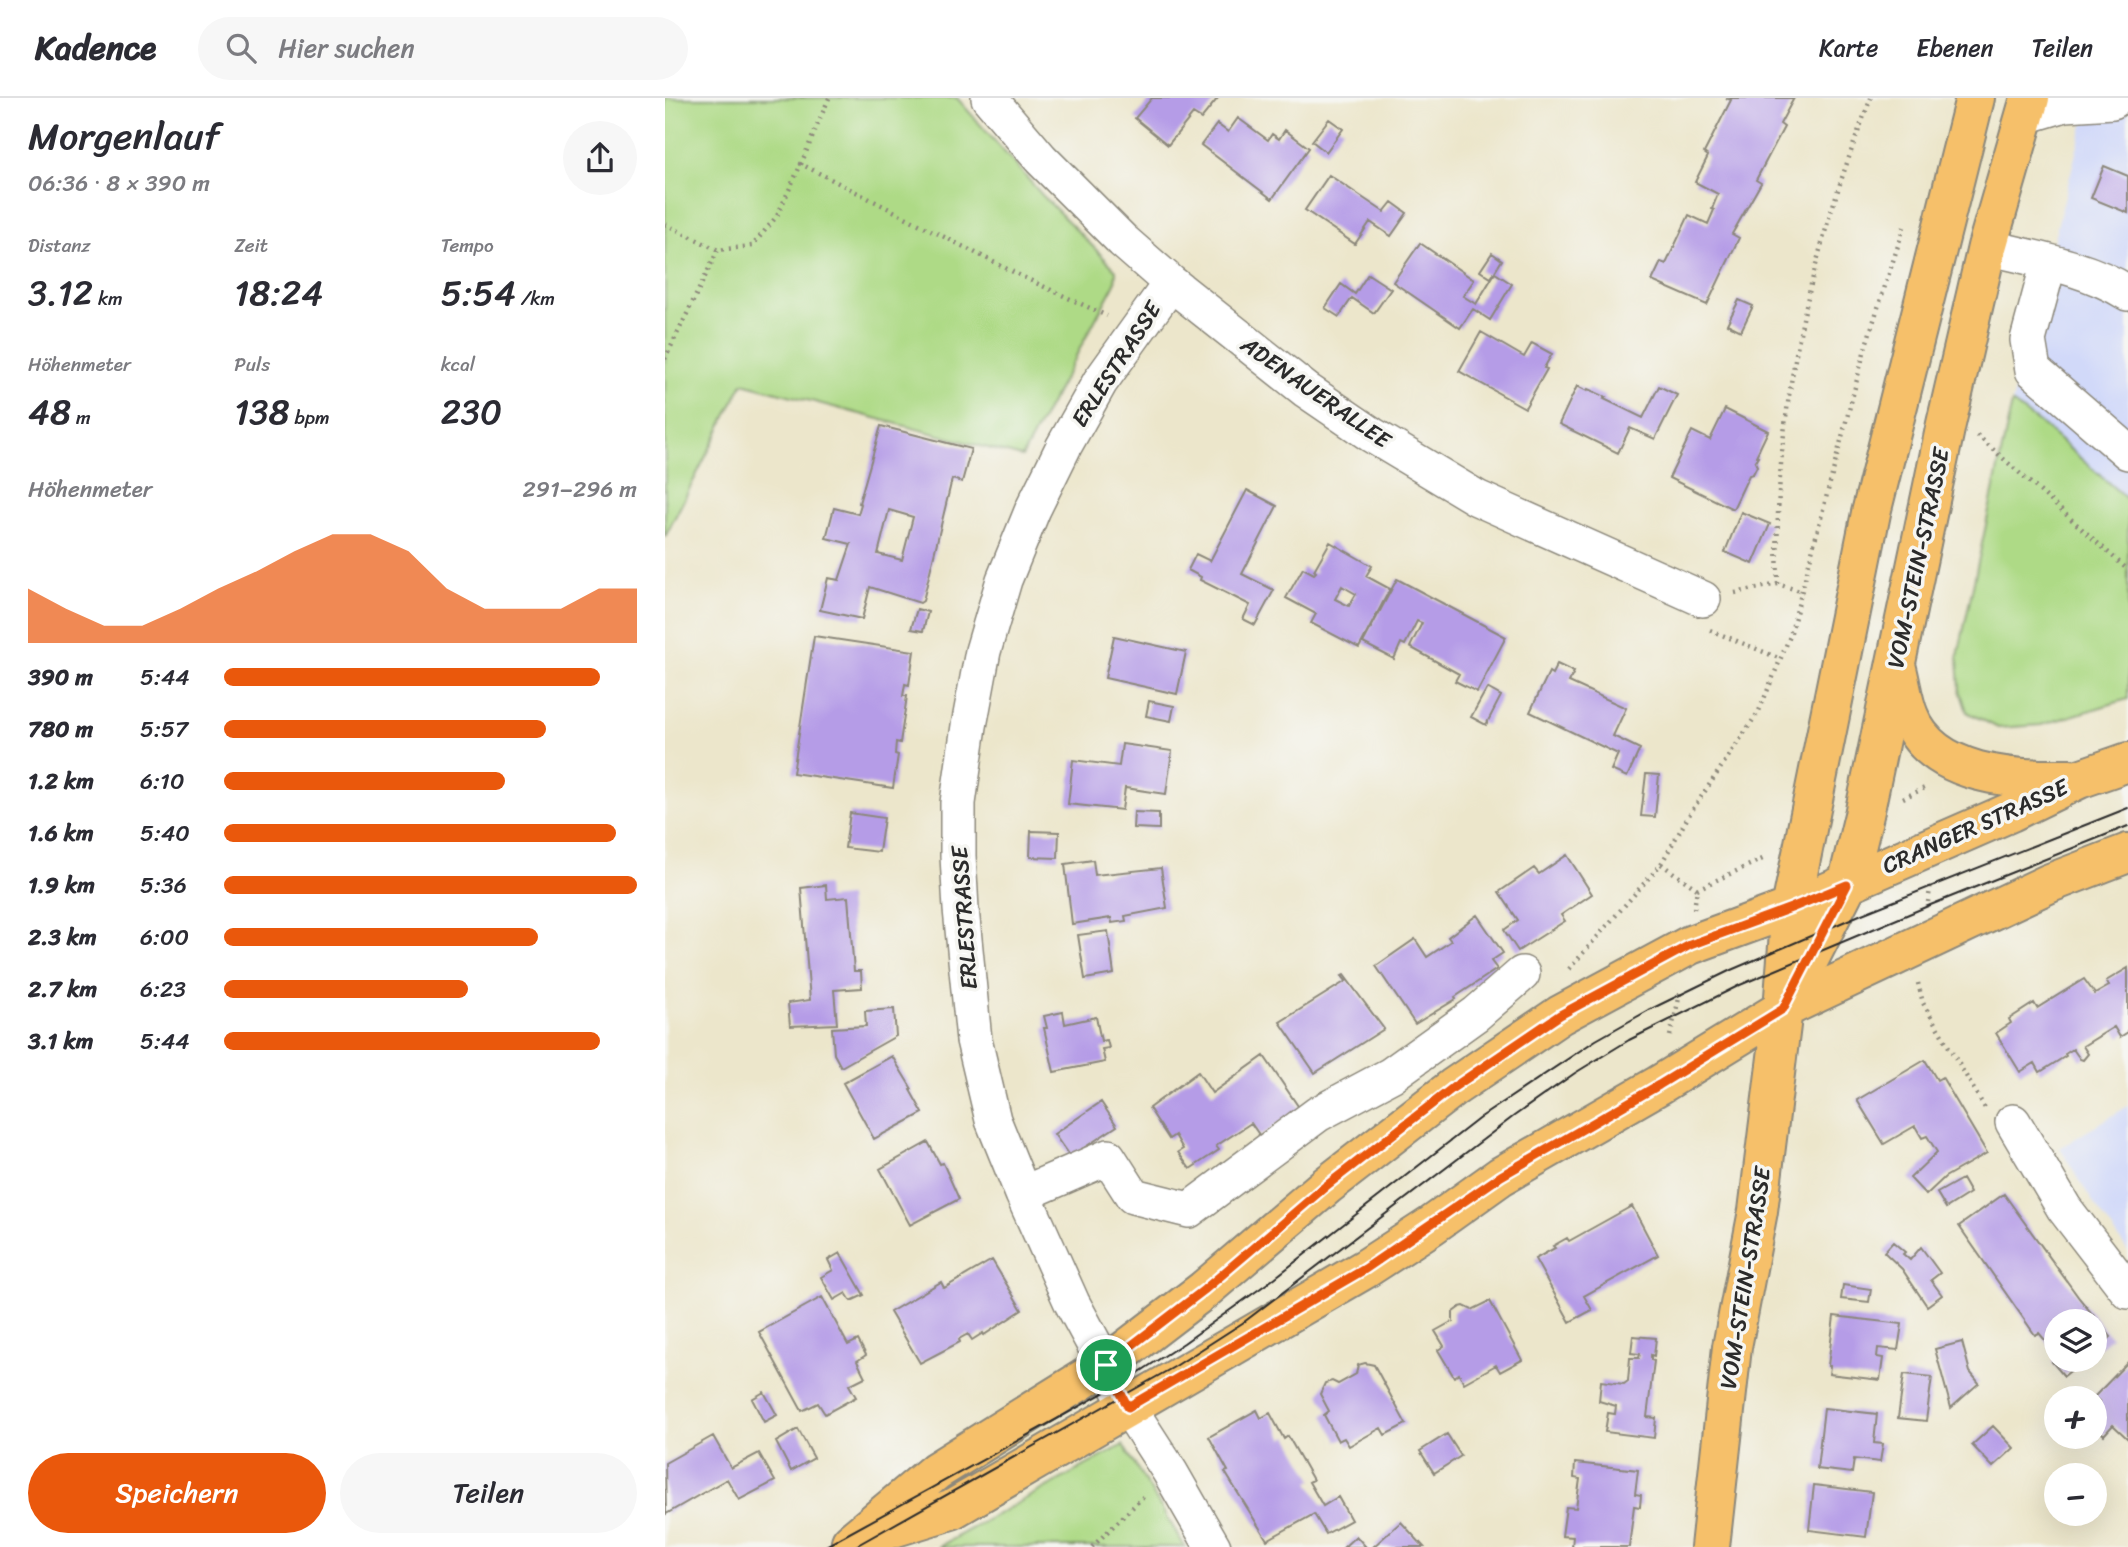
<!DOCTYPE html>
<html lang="de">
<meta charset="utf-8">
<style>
:root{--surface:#fff;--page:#f7f7f7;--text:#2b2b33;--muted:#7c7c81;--line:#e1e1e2;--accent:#ea580c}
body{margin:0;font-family:Sriracha,sans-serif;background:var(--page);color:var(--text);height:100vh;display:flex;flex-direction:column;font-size:26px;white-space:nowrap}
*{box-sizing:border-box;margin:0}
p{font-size:23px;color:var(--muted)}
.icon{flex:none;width:38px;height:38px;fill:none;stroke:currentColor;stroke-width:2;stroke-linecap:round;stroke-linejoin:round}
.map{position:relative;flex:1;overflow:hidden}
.sheet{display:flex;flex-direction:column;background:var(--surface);width:665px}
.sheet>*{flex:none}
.fabs{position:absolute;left:1379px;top:1211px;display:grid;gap:14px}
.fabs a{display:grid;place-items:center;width:63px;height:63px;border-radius:50%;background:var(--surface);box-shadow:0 7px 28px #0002;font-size:35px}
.pin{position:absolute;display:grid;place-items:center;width:60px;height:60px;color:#fff;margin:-30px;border:4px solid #fff;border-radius:50%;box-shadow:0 2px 7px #0007}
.round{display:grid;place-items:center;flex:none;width:74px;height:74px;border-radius:37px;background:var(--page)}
.headline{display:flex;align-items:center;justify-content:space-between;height:119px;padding:0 28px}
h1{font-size:38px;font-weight:600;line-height:52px}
.figures{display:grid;grid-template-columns:repeat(3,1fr);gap:10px;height:119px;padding:7px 28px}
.figures div{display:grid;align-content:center}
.figures b{font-size:35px;font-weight:600}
.figures small{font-size:19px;font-weight:400}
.figures p{font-size:19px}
.chart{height:196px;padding:14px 28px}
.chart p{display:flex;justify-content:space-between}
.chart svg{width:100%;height:126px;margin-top:7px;fill:var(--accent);opacity:.7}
.button{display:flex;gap:14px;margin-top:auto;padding:14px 28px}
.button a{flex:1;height:80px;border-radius:42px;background:var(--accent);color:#fff;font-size:28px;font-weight:600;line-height:80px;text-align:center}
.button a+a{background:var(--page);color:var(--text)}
ul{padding:0 28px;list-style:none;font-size:23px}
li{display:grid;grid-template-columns:112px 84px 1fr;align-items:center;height:52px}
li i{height:18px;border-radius:9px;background:var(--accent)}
header{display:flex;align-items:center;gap:42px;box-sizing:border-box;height:98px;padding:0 35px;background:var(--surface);border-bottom:2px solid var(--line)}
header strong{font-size:33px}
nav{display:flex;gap:38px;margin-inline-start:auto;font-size:24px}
.search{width:490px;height:63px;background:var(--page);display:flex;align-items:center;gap:18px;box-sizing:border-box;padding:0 24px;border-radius:38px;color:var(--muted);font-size:26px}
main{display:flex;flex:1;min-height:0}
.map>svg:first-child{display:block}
.built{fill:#d1d9f9}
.green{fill:#aeda86;stroke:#6c8258;stroke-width:2}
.building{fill:#b59ce7;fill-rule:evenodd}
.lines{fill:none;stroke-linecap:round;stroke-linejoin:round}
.minor-casing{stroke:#8c887b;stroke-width:38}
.major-casing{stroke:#8c887b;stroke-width:42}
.path{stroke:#8c887b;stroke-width:4.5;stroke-dasharray:2 5;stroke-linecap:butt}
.minor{stroke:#fff;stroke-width:35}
.major{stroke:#f6c06b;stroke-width:38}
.tram{stroke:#2b2b2b;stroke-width:2}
.route-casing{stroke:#fff;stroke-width:14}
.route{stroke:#ea580c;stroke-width:9}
.labels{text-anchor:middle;stroke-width:7;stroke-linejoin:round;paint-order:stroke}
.street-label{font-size:23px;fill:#2b2b2b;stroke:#f6f6f2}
</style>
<header>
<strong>Kadence</strong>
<div class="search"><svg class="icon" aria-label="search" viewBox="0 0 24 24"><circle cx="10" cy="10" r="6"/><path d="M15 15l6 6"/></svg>Hier suchen</div>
<nav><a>Karte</a><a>Ebenen</a><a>Teilen</a></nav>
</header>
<main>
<section class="sheet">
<div class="headline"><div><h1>Morgenlauf</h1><p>06:36 · 8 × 390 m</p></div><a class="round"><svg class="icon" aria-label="share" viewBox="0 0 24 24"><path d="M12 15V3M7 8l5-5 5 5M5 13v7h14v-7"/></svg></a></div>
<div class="figures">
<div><p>Distanz</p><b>3.12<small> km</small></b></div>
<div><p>Zeit</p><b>18:24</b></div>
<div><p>Tempo</p><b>5:54<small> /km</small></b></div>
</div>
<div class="figures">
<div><p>Höhenmeter</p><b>48<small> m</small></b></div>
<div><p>Puls</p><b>138<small> bpm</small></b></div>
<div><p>kcal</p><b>230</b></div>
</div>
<div class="chart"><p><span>Höhenmeter</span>291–296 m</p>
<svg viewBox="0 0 160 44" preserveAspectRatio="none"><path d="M0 44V25L10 32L20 38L30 38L40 32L50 25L60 19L70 12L80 6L90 6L100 12L110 25L120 32L130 32L140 32L150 25L160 25V44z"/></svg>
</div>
<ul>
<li><b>390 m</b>5:44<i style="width:91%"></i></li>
<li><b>780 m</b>5:57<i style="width:78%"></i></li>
<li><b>1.2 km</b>6:10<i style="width:68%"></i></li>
<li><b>1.6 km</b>5:40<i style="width:95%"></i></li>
<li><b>1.9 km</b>5:36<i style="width:100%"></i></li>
<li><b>2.3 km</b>6:00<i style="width:76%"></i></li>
<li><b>2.7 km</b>6:23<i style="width:59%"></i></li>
<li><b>3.1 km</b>5:44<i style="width:91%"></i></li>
</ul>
<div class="button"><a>Speichern</a><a>Teilen</a></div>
</section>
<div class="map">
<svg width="1463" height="1449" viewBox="0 0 1463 1449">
<rect width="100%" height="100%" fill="#f6f6f2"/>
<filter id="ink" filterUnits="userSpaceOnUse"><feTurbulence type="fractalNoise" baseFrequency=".0143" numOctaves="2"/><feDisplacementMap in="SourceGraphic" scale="14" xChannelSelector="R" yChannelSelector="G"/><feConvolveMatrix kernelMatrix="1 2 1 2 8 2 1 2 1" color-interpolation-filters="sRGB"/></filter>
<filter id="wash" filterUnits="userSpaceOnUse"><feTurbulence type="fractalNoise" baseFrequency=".00686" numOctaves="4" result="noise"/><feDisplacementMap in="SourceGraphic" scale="28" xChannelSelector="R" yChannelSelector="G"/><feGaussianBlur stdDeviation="1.57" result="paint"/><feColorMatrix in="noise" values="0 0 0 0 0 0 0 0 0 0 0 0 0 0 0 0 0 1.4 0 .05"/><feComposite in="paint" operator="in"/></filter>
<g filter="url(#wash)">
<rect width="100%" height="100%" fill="#ece6cb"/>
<path class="built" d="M1425 0H1463V402L1381 330 1347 305Z
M1463 1008V1153L1429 1106 1395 1050Z"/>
<path class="green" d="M0 0H292L377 97 451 172 450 185 357 359 78 285 0 439Z
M1347 305 1381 330 1463 402V601L1376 627 1333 630 1302 614 1295 592 1293 558Z
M458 1347 520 1449H273Z"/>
<g id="blocks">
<path class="building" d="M487 0H553L536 21 528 16 503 47 470 20Z
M1061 0H1129L1115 26 1119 29 1091 82 1096 85 1067 136 1074 140 1042 207 987 183 996 164 1001 166 1024 117 1043 126 1049 112 1047 111 1053 96 1030 84 1043 58 1039 55 1066 2Z
M573 20 603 42 607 36 614 41 620 32 644 50 607 101 536 47 552 26 563 34Z
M664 21 678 31 661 54 647 43Z
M1439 68 1463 78V115L1426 100Z
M664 77 719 114 727 104 742 115 726 138 705 124 690 146 640 112Z
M755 145 809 182 798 198 811 206 830 175 847 186 825 222 808 211 795 230 728 184Z
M827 155 837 162 826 180 815 173Z
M703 176 726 191 709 215 687 200 674 219 660 210 676 186 690 196Z
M1074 202 1088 208 1076 233 1062 226Z
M816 234 859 259 867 245 887 256 879 270 882 271 860 310 794 273Z
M912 288 922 293 923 291 941 299 939 301 978 320 994 288 1012 297 990 341 965 330 953 355 894 326Z
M1060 311 1103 333 1091 358 1093 359 1090 364 1092 368 1088 376 1084 377 1068 411 1004 380 1027 333 1045 342Z
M216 328 306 351 297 384 287 381 258 503 255 505 205 489 197 521 155 512 163 480 174 482 186 446 161 440 169 410 193 416 196 406 194 405ZM224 412 248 419 237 462 213 456Z
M582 392 612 408 577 476 609 492 590 527 578 521 585 507 535 482 536 479 523 472 531 456 545 463Z
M1076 414 1105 426 1088 466 1060 454Z
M665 444 707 468 701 478 725 491 694 550 646 525 651 516 621 500 638 470 649 476 651 474 649 472ZM677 488 691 496 684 508 670 501Z
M732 481 841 539 812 594 790 583 794 576 745 549 757 525 752 523 740 547 736 545 729 561 698 545Z
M252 511 263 514 258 533 246 531Z
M149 538 249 553 244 587 240 586 238 598H242L235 645 231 644 230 656 233 657 228 690 128 675Z
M449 538 521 554 512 596 440 580Z
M892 566 909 574 904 584 961 610 948 638 975 651 962 679 946 672 953 656 865 614 884 574 887 576Z
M822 590 836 598 821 627 806 619Z
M484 603 509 608 506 623 481 618Z
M457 646 507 653 501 696 460 690 457 712 403 706 408 662 454 668Z
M981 676 994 677 990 719 976 718Z
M469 714 494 715V731L468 730Z
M185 715 219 720 214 754 180 750Z
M366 733 394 734 393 760 365 759Z
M902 757 927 796 896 817 900 823 853 853 839 832 853 822 834 794 869 770 874 776Z
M428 762 430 777 496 770 502 810 460 818 461 823 447 825 446 820 407 826 400 766Z
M161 787 162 801 183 799 189 873H196L197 890 169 892 172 926 125 928 123 905 145 902 136 790Z
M812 817 838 855 826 863 832 871 790 899 791 901 750 926 711 868 750 841 762 859 786 843 783 839Z
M443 833 449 876 420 881 413 837Z
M1463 870V934L1455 939 1449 929 1418 948 1423 956 1418 962 1415 961 1408 951 1400 956 1401 958 1375 974 1370 965 1355 974 1331 935 1346 925 1344 921 1369 905 1372 910 1419 881 1430 896 1444 888 1441 883Z
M679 877 719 931 650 975 615 924 681 883 677 878Z
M229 911 231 938 176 969 169 956 167 930 201 928 200 913Z
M398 914 400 926 431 919 436 943 442 942 444 950 437 951 440 964 389 974 379 930H382L379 918Z
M227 958 247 991 245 992 258 1015 209 1041 178 985Z
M599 958 635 1011 595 1038 586 1025 551 1048 554 1052 525 1071 513 1054 518 1051 510 1037 504 1041 484 1010 533 974 547 995Z
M1260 962 1272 982 1277 979 1322 1055 1280 1079 1261 1097 1245 1080 1272 1054 1262 1038 1257 1040 1250 1028 1219 1046 1192 1002Z
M436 1004 452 1028 405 1059 389 1036Z
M263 1044 275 1066 278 1065 294 1101 245 1127 215 1071Z
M1297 1081 1305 1095 1281 1110 1272 1095Z
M1339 1096 1414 1200 1446 1239 1430 1253V1223H1391V1255L1374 1235 1370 1237 1294 1128Z
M967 1108 993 1157 919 1198 927 1212 905 1224 870 1161 890 1150 888 1148 902 1140 904 1143Z
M1228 1144 1240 1154 1238 1156 1245 1162 1256 1149 1275 1175 1266 1182 1277 1197 1262 1208 1237 1171 1219 1154Z
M175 1155 199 1197 186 1203 181 1195 169 1202 156 1179 168 1172 163 1162Z
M327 1162 357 1212 319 1237 318 1235 307 1242 303 1236 294 1241 295 1244 255 1265 225 1214 276 1184 279 1190Z
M1178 1187 1206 1191 1204 1204 1176 1201Z
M157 1199 183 1247 193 1242 201 1257 192 1263 200 1279 184 1287 191 1299 160 1316 153 1305 137 1313 94 1234Z
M825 1203 857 1262 835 1274 831 1267 799 1285 794 1276 789 1279 773 1252 779 1248 770 1233 788 1223V1214L795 1209 799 1208 807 1212Z
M1169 1218 1237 1226 1233 1252 1213 1250 1212 1259 1218 1260 1215 1282 1164 1276 1165 1268H1163Z
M968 1238 991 1240 989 1258 986 1257V1262L989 1263 982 1319 991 1320 989 1340 940 1334 943 1315 950 1316 951 1308 934 1303 936 1283 959 1286 963 1283 965 1260H974L975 1256 966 1255Z
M1297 1244 1305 1274 1314 1285 1286 1310 1270 1251Z
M1390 1262H1419L1399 1278 1387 1264Z
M1463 1264V1341L1448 1327 1439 1337 1430 1328V1310L1435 1304 1429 1299Z
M700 1265 709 1267 741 1326 720 1337 716 1330 684 1348 679 1340 673 1343 659 1317 664 1313 655 1296 660 1285 667 1283 673 1286 691 1276 693 1267Z
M1239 1276 1267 1279 1261 1323 1233 1320Z
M99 1294 112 1317 99 1324 87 1301Z
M1159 1310 1212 1316 1209 1345 1218 1346 1215 1364 1189 1361 1187 1375 1152 1371Z
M592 1312 596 1320 605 1315 619 1341 623 1338 648 1382 644 1384 658 1408 673 1399 686 1422 661 1436 649 1416 602 1442 560 1374 563 1373 544 1339Z
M1328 1328 1349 1350 1328 1369 1307 1347Z
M133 1331 149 1360 126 1373 111 1344Z
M782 1336 796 1358 769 1375 755 1353Z
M48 1338 66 1370 94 1355 110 1383 74 1402 62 1381 1 1416 0 1365Z
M910 1365 973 1372 970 1396 976 1397 975 1409 969 1408 964 1449H907L908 1439 897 1438 901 1409 911 1410 915 1381 909 1380Z
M1149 1387 1207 1394 1201 1439 1144 1432Z
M736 1424 759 1449H708Z
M691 1438 701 1449H679Z"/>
</g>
</g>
<g filter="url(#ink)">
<use href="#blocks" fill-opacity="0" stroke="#8c887b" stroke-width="2"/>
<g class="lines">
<g class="minor-casing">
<path id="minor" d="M324 0 376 61 458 143 506 185 641 292 707 337 812 400 1038 501
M1360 18 1400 6 1448 3 1449 0
M1322 149C1370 161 1421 169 1463 195
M1384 164 1363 242 1368 272 1463 354
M506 185 435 284 399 348 368 411 339 482 318 553 304 628 293 705V758L296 811 309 942 328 1022 358 1096 407 1205 463 1309 505 1374 548 1449
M1348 1024 1399 1110 1463 1193
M358 1096 443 1059 468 1098 524 1112 653 1016 726 977 811 916 857 876"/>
</g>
<g class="major-casing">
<path id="major" d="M1232 571C1236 586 1238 604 1244 618 1267 679 1351 682 1405 681
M1126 897 1182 787 1199 717 1281 326 1322 149 1365 0
M208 1436 286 1412 700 1171 766 1128 836 1078 994 987 1118 911 1385 785 1463 755
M186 1444 271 1373 441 1267 539 1192 661 1088 789 989 895 917 1025 847 1126 810 1346 714 1414 681 1463 664
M1045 1449 1067 1249 1093 1113 1118 911 1126 810 1206 415 1310 0"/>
</g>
<path class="path" d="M164 0 136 66 356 178 442 218
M0 126 53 152 87 148 112 118 136 66
M0 261 53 152
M1312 337 1463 472
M1113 486C1107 319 1145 155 1206 0
M1070 495 1113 486 1138 494
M1045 532 1116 561
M1238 700 1262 689
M996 766 1032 791
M1032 791 1102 759
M1263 804 1266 785
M1029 811 1032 791
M904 871 996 766 1026 714 1094 613 1125 538 1201 247 1239 129
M1253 885 1258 905 1320 1010
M1005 938 1016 892
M427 1449 481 1396"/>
<use href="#minor" class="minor"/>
<use href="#major" class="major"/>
<path class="tram" d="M159 1449 392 1321 470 1277 519 1245 607 1182 816 1019 931 942 984 912 1066 872 1197 816 1463 710
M189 1449 509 1269 579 1224 849 1018 910 975 964 942 1075 887 1263 808 1463 728"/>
</g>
</g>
<g class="lines" filter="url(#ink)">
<g class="route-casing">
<path id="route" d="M1182 787 1118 911 994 987 836 1078 700 1171 463 1309 441 1267 539 1192 661 1088 789 989 895 917 1025 847 1126 810Z"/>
</g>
<use href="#route" class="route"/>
</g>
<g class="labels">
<g class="street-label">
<text transform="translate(451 266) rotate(-57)" y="8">ERLESTRASSE</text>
<text transform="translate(651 294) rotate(35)" y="8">ADENAUERALLEE</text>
<text transform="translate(1253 460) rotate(-78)" y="8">VOM-STEIN-STRASSE</text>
<text transform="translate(1310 728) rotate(-24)" y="8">CRANGER STRASSE</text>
<text transform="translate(299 820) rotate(-94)" y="8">ERLESTRASSE</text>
<text transform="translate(1080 1180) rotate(-81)" y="8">VOM-STEIN-STRASSE</text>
</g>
</g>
</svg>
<div class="fabs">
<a><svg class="icon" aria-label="layers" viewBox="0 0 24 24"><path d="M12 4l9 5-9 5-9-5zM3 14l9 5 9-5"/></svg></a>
<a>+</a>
<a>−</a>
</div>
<div class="pin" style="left:441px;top:1267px;background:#1e9e55"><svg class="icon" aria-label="arrive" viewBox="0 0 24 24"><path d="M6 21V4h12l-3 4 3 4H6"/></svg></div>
</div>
</main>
